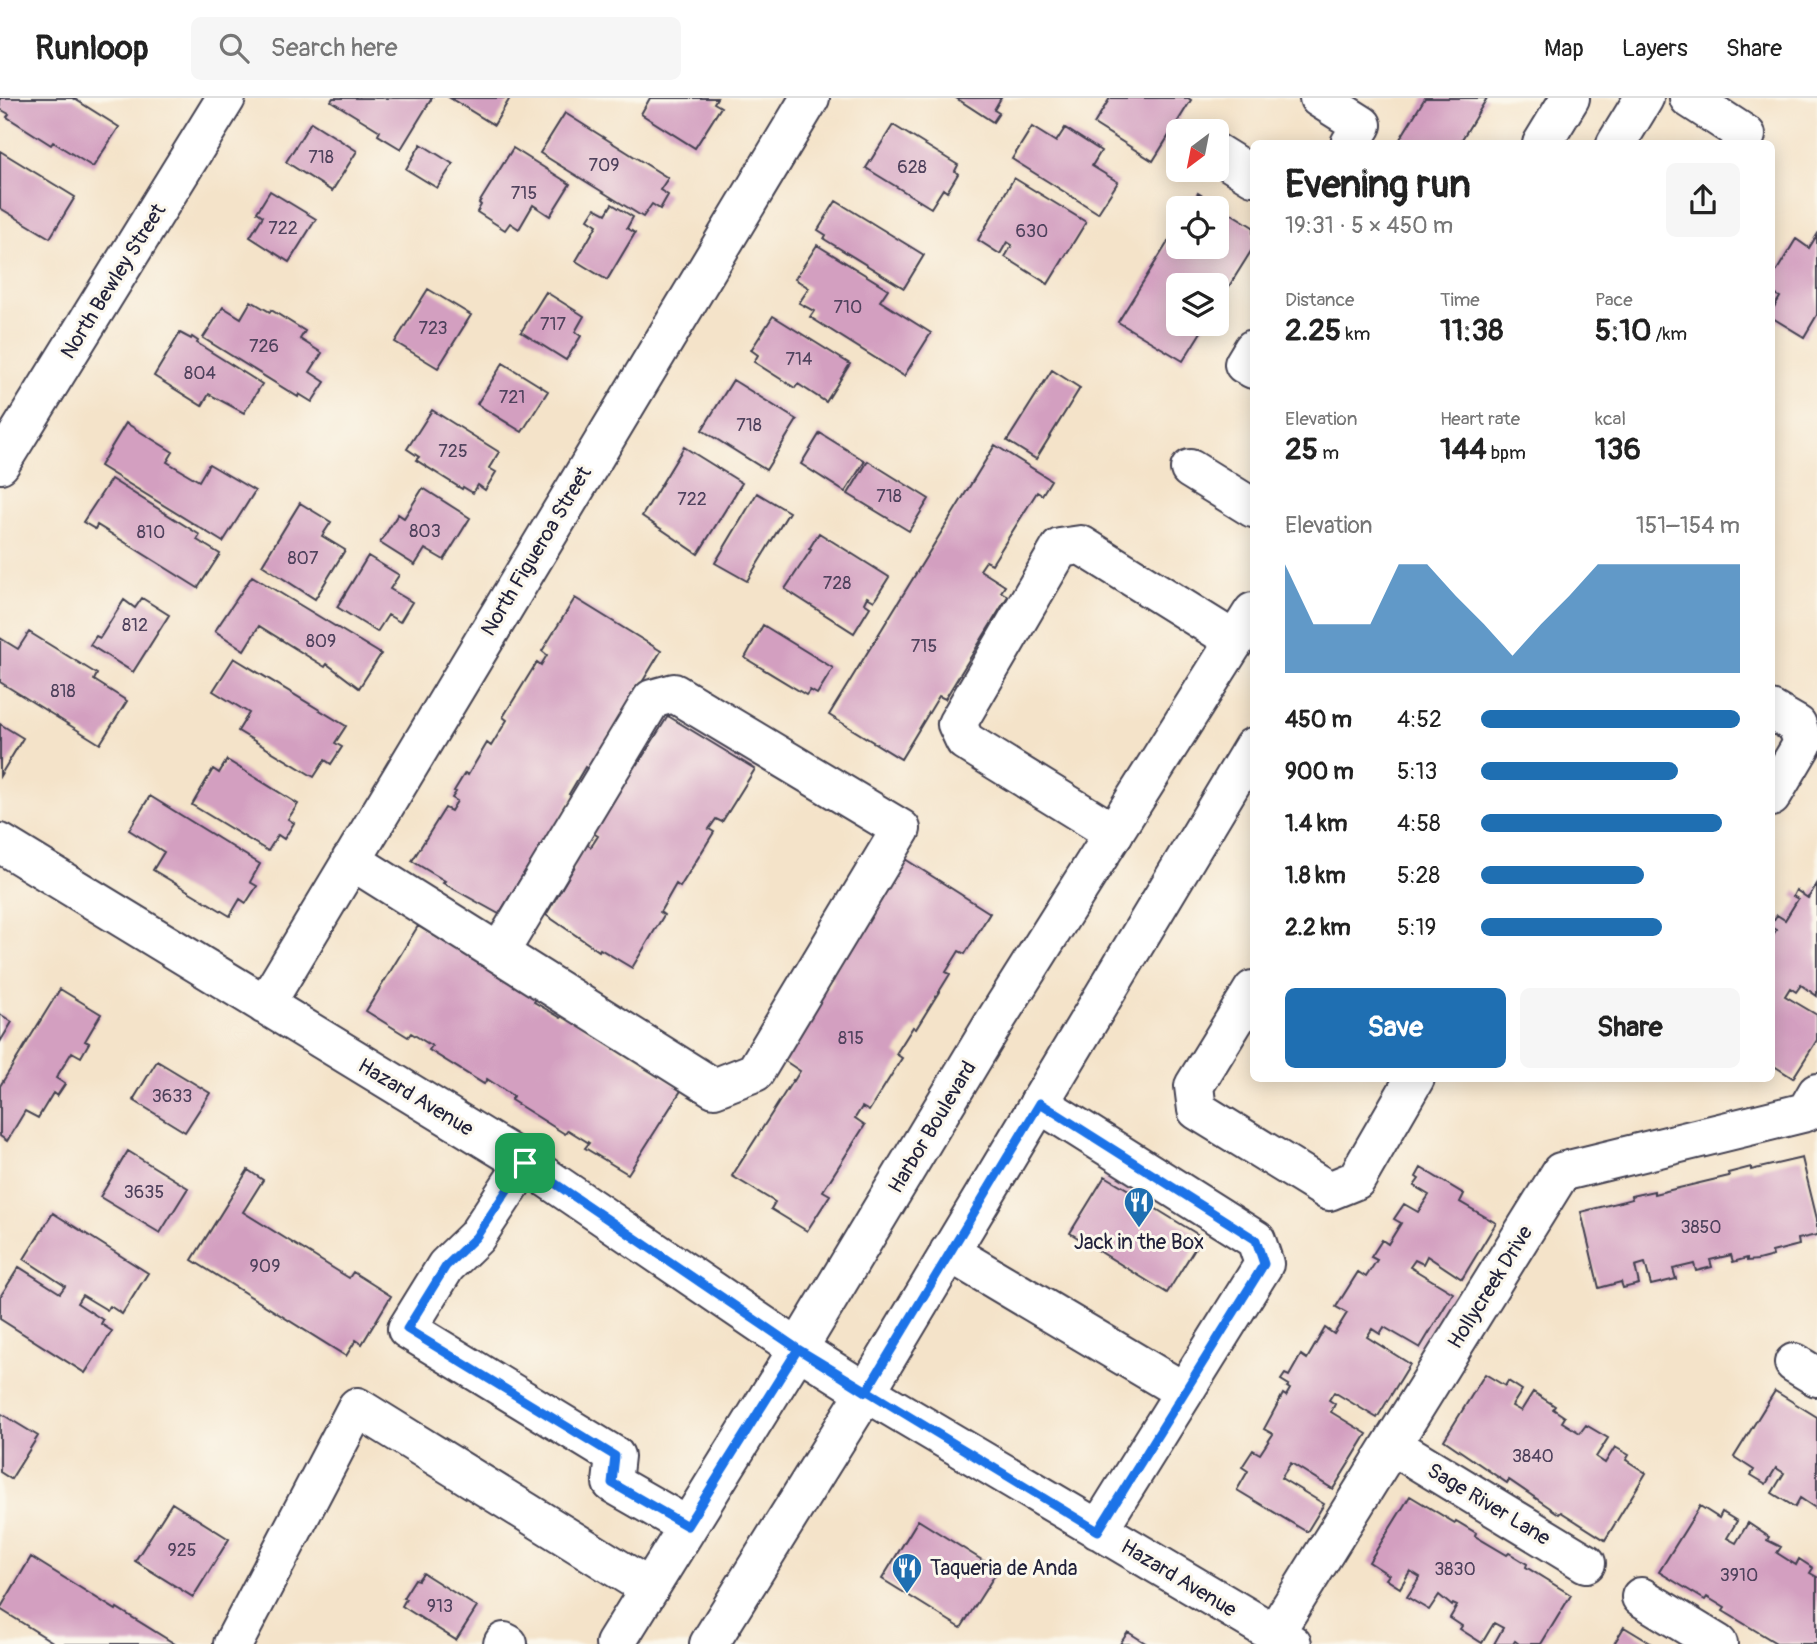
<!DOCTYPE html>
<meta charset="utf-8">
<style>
:root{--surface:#fff;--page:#f6f6f6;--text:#222;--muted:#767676;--line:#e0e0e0;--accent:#1f6fb2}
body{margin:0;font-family:Pangolin,sans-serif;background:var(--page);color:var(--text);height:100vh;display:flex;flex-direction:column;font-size:26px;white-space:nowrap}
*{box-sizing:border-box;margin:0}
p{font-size:23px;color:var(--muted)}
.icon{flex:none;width:38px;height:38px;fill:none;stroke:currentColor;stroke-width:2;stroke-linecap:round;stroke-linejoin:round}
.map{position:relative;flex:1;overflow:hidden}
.drawer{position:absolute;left:1250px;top:42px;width:525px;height:942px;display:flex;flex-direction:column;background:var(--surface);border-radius:10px;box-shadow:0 4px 18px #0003}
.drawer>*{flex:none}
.needle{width:46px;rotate:212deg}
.fabs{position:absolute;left:1166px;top:21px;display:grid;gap:14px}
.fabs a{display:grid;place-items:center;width:63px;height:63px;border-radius:10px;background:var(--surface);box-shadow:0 4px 18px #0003;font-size:35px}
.pin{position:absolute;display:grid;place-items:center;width:60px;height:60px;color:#fff;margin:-30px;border-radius:14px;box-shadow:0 4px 10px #0006}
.round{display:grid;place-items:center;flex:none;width:74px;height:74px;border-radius:10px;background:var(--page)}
.head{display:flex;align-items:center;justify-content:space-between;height:119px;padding:0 35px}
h1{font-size:38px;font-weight:700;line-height:52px}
.figures{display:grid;grid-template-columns:repeat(3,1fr);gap:10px;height:119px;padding:7px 35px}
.figures div{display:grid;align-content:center}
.figures b{font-size:30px;font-weight:700}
.figures small{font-size:19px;font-weight:400}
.figures p{font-size:19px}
.chart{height:196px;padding:14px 35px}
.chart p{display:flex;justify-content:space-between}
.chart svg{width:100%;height:126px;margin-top:7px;fill:var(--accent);opacity:.7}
.cta{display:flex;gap:14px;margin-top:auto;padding:14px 35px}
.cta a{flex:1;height:80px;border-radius:10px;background:var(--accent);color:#fff;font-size:28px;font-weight:700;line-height:80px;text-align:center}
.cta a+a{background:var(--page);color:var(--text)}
ul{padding:0 35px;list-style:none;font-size:23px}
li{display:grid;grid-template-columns:112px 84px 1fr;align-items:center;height:52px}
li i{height:18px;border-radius:9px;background:var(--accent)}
header{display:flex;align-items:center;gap:42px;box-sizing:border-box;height:98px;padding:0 35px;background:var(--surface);border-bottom:2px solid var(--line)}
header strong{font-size:33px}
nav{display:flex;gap:38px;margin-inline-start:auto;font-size:24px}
.search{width:490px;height:63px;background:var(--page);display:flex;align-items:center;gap:18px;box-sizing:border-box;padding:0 24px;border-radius:10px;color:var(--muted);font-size:26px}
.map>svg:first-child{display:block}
.building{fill:#d39fc0}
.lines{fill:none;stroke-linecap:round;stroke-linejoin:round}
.minor-casing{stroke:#423f50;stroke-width:42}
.major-casing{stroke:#423f50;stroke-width:42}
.minor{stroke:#fff;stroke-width:38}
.major{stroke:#fff;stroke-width:38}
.route-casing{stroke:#fff;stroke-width:14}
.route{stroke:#1a73e8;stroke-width:9}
.labels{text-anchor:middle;stroke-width:6;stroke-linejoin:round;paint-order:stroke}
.number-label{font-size:18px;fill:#4e415c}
.street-label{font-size:21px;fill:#22223b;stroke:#fbf7ec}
.poi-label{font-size:21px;fill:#22223b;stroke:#fbf7ec}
</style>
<header>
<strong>Runloop</strong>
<div class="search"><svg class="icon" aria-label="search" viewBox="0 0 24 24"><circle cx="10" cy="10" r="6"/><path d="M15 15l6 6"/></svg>Search here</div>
<nav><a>Map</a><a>Layers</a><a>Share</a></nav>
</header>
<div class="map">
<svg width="1817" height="1546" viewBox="0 0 1817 1546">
<rect width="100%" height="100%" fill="#fbf7ec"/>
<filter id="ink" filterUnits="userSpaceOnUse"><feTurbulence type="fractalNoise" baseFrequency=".0143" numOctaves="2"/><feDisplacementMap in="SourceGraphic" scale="14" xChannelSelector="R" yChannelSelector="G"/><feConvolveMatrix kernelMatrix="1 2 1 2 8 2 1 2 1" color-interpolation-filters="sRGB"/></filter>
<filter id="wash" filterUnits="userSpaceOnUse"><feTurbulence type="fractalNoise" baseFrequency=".00686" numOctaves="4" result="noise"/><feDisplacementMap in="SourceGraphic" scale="28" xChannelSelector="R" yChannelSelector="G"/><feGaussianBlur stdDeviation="1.57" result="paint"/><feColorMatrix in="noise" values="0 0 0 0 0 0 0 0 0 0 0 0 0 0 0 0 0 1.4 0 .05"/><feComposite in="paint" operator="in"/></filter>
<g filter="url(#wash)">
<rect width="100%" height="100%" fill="#f4e3c9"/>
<g id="blocks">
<path class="building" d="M0 0H73L119 29 93 69 53 44 51 47 7 19 9 16 0 11Z
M333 0H432L401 51 378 37 380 33 331 3Z
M450 0H510L494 27Z
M650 0H717L714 5 721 9 695 50 641 16Z
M956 0H1001L994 12 999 15 993 24Z
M1110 0H1188L1191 2 1153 63 1094 26Z
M1425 0H1487L1459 46H1397Z
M565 15 668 80 660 92 668 97 660 111 652 106 643 119 540 55Z
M311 24 357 53 332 93 286 64Z
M893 27 958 67 955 73 958 76 947 94 943 91 931 110 866 70Z
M1032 29 1056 44 1065 30 1101 53 1092 68 1118 84 1098 115 1012 61Z
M421 46 453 66 437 90 406 71Z
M513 50 570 86 550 118 533 107 519 131 510 125 505 132 477 114 481 107 479 105Z
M0 53 75 99 50 140 0 110Z
M1014 80 1086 124 1048 186 1005 159 1012 147 1007 144 1000 156 978 142Z
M270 93 316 121 289 164 250 139 263 118 257 114Z
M1198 95 1253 129V150L1216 209V187H1178V226H1206L1183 263 1118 224 1178 128V149H1216V110H1189Z
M836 103 924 157 904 190 824 141 826 137 818 132Z
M612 106 633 119 627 130 635 135 607 182 576 163 597 127 588 121 595 110 606 116Z
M1817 137V217L1804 239 1771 219V214L1780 199 1771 194V182L1796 141 1809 150Z
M817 147 888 191 880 203 931 235 904 278 810 219 814 213 799 205 809 190 795 181Z
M428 191 471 217 438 270 395 244Z
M546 194 584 218 575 234 581 238 566 262 521 234Z
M251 203 270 214 271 212 305 233 300 241 322 255 310 274 325 284 312 304 299 296 298 299 203 240 223 209 241 220Z
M773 218 850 266 826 304 798 286 795 290 754 264 758 257 751 252Z
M180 235 191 241 192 239 198 243 197 245 262 286 244 315 209 296 202 308 154 278Z
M503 265 548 293 522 334 477 306Z
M1052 272 1080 290 1036 361 1007 343Z
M733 282 797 322 766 372 702 332Z
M432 312 499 354 489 370 496 374 485 392 478 387 473 395 463 389 462 391 416 362 419 359 407 351Z
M126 325 173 354 167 364 199 383 209 366 255 393 223 444 100 368Z
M820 335 865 363 845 394 801 366Z
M995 347 1051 382 1042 397 1037 394 992 466 986 463 980 472 1005 488 1001 494 1008 498 945 601 939 598 901 661 829 617Z
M684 349 742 385 698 456 642 418Z
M868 363 929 401 909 433 848 396Z
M111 381 200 437 197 442 220 456 198 490 97 427 95 431 83 424Z
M423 390 470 420 444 462 425 451 415 467 380 445 398 416 404 420Z
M757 395 789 414 747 483 715 465Z
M300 405 331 424 322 438 345 452 315 501 262 467Z
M819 435 889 479 874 503 867 499 864 505 870 509 854 535 785 491 811 452 809 451Z
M368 458 399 477 390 491 412 504 400 524 388 517 377 534 337 509Z
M252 478 381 556 359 590 327 566 325 569 259 528 244 552 215 533Z
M142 500 169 517 133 574 90 547 96 538 100 540 124 502 135 510Z
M575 500 661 553 589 672 585 669 569 696 573 698 533 769 529 767 499 816 443 785 445 783 412 763 445 710 451 713 457 703 452 700 456 694 454 693 465 675 468 677 487 645 491 648 507 622 503 619 537 564 541 567 547 557 542 553Z
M763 527 833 570 817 596 810 592 806 597 745 560Z
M29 534 97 576 94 582 127 603 100 646 0 584V540L18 551Z
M234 560 346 628 335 645 342 649 331 666 325 662 314 679 238 633 249 615 213 593Z
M668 618 755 671 722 724 716 721 709 731 714 734 680 789 676 786 660 814 664 817 632 870 600 851 599 853 546 817 575 768 573 766 586 746 591 749 598 738 593 735 635 664 638 666Z
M0 626 23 640 0 678Z
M227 662 298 706 288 721 294 725 284 741 278 737 268 753 192 707 213 671 219 675Z
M150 698 260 766 250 784 257 788 246 805 240 801 230 818 153 772 164 754 129 732Z
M905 761 990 815 965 856 959 853 946 874 950 876 916 931 913 929 896 956 902 960 869 1013 862 1009 855 1020 865 1027 823 1093 830 1097 807 1133 771 1111 775 1104 732 1078 793 982 794 983 800 973 782 961 821 889 827 892 834 881 830 878Z
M1817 786V898L1801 887 1796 894 1790 890 1785 898 1817 917V942L1793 980 1771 966V840L1776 832 1771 829V826L1777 817 1785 822 1798 801 1793 798 1796 792 1808 800Z
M418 828 468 858 470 855 537 900 534 904 561 920 564 916 682 991 628 1076 585 1050 589 1045 568 1032 565 1036 511 1002 513 998 487 981 484 986 429 952 432 948 411 935 408 939 366 913Z
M60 891 101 916 85 943 89 945 81 959 72 954 56 980 65 986 57 998 53 995 38 1020 25 1013 7 1043 0 1038V988Z
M0 916 12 924 0 944Z
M157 963 210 995 185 1034 133 1002Z
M128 1053 188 1090 160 1135 100 1099Z
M1802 1060 1817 1121V1137L1798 1141 1799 1147 1772 1154 1773 1158 1758 1162 1747 1163V1160L1733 1164 1731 1157 1710 1162 1712 1169 1696 1173 1694 1166 1673 1171 1676 1181 1651 1187 1645 1165 1635 1168 1639 1186 1623 1190 1621 1184 1599 1190 1581 1114 1632 1101 1631 1098 1654 1093V1096L1729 1078 1728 1075 1751 1069V1072Z
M1421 1070 1464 1096 1460 1104 1496 1125 1462 1181 1427 1158 1423 1166 1415 1162 1410 1169 1453 1195 1420 1250 1384 1229 1380 1236 1372 1231 1367 1239 1410 1266 1377 1320 1334 1294 1329 1302 1335 1306 1331 1314 1367 1336 1333 1391 1291 1365 1281 1380 1324 1406 1307 1434 1237 1392 1248 1373 1242 1369 1253 1352 1260 1356 1273 1336 1264 1331 1283 1296 1286 1298 1290 1291 1287 1289 1289 1287 1281 1282 1285 1276 1289 1278 1301 1257 1307 1261 1325 1230 1334 1236 1347 1215 1336 1209 1358 1174 1366 1179 1377 1162 1371 1159 1382 1142 1388 1146 1401 1125 1394 1121 1404 1106 1418 1114 1429 1097 1414 1088 1419 1081 1416 1079Z
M248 1072 263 1082 243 1114 349 1180 353 1174 391 1198 362 1246 356 1242 346 1258 192 1162Z
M1105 1078 1154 1107 1153 1109 1202 1139 1167 1195 1070 1135Z
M53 1115 148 1175 122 1216 110 1208 107 1212 82 1197 77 1205 103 1222 101 1226 112 1233 85 1275 0 1221V1199L19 1169 60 1195 65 1188 24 1161Z
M1485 1276 1505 1288 1508 1283 1522 1292 1512 1308 1521 1313 1533 1294 1555 1308 1553 1311 1565 1319 1562 1324 1580 1335 1586 1327 1608 1340 1596 1359 1605 1365 1615 1349 1629 1357 1626 1362 1646 1375 1605 1442 1561 1414 1559 1416 1509 1382 1507 1385 1444 1342Z
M1775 1293 1817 1319V1411L1800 1400 1795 1409 1772 1395 1784 1375 1776 1370 1766 1386 1751 1377 1754 1372 1734 1359Z
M0 1315 38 1338 11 1381 0 1374Z
M1410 1398 1455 1425 1456 1423 1476 1435 1475 1438 1507 1457 1509 1455 1527 1466 1526 1469 1571 1497 1541 1546H1519L1515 1543 1513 1546H1494L1503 1530 1494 1525 1482 1545 1460 1531 1462 1528 1450 1520 1457 1508 1453 1506 1452 1508 1439 1497 1429 1512 1407 1499 1420 1479 1410 1473 1400 1490 1386 1481 1389 1477 1369 1464Z
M172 1405 229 1441 193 1499 135 1463Z
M1700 1408 1719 1420 1722 1414 1737 1423 1727 1440 1736 1445 1748 1425 1769 1439 1767 1442 1781 1449 1777 1455 1796 1467 1799 1461 1813 1470 1810 1475 1817 1479V1546H1778L1723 1513 1725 1510 1707 1499 1705 1502 1659 1474Z
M918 1422 998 1472 961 1530 882 1481Z
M31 1459 116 1512 117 1510 175 1546H56L0 1511Z
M423 1475 477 1509 456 1542 402 1508 406 1501 403 1500 415 1481 418 1482Z
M1624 1529 1652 1546H1614Z
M1128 1534 1147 1546H1120Z"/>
</g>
</g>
<g filter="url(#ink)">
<use href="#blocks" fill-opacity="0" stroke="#423f50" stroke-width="2"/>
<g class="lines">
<g class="minor-casing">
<path id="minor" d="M1319 0 1362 27 1350 46
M1689 0 1746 37 1740 46
M1216 55 1253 78
M1253 251 1244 266 1253 271
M0 366 226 0
M1190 371 1253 410
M1771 612 1797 627 1803 645 1771 699
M1114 735 965 643 957 626 1060 450 1081 447 1235 543
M0 745 525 1065 798 1251 866 1294 1292 1546
M351 762 714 990 755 974 901 731 674 595 652 601 499 855
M1253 892 1194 988 1197 1012 1329 1093 1356 1082 1415 980
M265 907 810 0
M1039 1005 1256 1142 1264 1166 1098 1432
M525 1065 476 1139 446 1168 407 1231 615 1358 612 1385 687 1428
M949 1154 1183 1293
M1794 1265 1817 1279
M1392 1347 1586 1465
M1641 1499 1718 1546
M1274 1536 1561 1074 1806 1014 1817 995
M233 1546 357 1309 649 1490
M503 1546 504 1544 508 1546"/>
</g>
<g class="major-casing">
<path id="major" d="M1542 46 1570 0
M1616 46 1644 0
M615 1546 798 1251 995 923 1253 514
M709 1546 866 1294 1253 649"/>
</g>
<use href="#minor" class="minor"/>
<use href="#major" class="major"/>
</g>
</g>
<g class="lines" filter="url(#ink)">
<g class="route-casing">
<path id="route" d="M525 1065 798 1251 1098 1433 1264 1166 1256 1142 1040 1005 866 1294 798 1251 687 1428 612 1385 615 1358 407 1231 446 1168 476 1139 525 1065"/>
</g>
<use href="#route" class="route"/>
</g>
<defs>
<g id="restaurant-pin" transform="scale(1.575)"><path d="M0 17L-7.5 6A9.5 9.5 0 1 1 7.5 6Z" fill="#1f6fb2" stroke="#fbf7ec"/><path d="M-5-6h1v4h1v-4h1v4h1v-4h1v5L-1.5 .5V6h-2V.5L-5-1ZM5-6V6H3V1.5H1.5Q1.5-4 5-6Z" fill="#fff"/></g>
</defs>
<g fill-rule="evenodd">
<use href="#restaurant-pin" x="1139" y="1104"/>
<use href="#restaurant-pin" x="907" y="1470"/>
</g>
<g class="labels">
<g class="number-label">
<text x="321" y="65">718</text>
<text x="604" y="73">709</text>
<text x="912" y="75">628</text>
<text x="524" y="101">715</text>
<text x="283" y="136">722</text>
<text x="1032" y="139">630</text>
<text x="848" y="215">710</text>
<text x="553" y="232">717</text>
<text x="433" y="236">723</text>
<text x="264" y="254">726</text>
<text x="799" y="267">714</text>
<text x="200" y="281">804</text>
<text x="512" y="305">721</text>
<text x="749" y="333">718</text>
<text x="453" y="359">725</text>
<text x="889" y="404">718</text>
<text x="692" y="407">722</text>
<text x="425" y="439">803</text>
<text x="151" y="440">810</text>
<text x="303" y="466">807</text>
<text x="837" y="491">728</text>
<text x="135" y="533">812</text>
<text x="321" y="549">809</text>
<text x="924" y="554">715</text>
<text x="63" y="599">818</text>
<text x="851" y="946">815</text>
<text x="172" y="1004">3633</text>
<text x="144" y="1100">3635</text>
<text x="1701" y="1135">3850</text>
<text x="265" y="1174">909</text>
<text x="1533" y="1364">3840</text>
<text x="182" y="1458">925</text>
<text x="1455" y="1477">3830</text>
<text x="1739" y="1483">3910</text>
<text x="440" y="1514">913</text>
</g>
<g class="street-label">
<text transform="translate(113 183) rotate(-58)" y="7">North Bewley Street</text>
<text transform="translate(536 453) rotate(-59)" y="7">North Figueroa Street</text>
<text transform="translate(416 999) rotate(31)" y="7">Hazard Avenue</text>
<text transform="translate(932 1029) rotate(-59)" y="7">Harbor Boulevard</text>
<text transform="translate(1490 1189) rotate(-58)" y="7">Hollycreek Drive</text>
<text transform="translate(1489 1406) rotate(31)" y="7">Sage River Lane</text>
<text transform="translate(1179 1480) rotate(31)" y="7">Hazard Avenue</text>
</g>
<g class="poi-label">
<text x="1139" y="1151">Jack in the Box</text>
<text x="930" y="1477" text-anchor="start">Taqueria de Anda</text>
</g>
</g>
</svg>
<div class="fabs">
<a><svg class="needle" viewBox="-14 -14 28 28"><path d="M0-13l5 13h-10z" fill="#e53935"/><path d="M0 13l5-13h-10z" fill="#767676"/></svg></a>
<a><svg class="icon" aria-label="locate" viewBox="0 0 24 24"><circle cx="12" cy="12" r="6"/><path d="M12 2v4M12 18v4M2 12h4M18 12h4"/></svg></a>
<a><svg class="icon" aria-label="layers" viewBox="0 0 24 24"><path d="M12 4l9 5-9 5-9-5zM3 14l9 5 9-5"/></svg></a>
</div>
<div class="pin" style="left:525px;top:1065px;background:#1e9e55"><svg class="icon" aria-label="arrive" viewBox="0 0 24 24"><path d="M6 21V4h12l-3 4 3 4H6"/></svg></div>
<section class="drawer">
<div class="head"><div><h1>Evening run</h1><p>19:31 · 5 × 450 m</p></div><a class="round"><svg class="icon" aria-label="share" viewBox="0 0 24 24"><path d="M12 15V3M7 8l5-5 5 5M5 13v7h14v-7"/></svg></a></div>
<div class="figures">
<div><p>Distance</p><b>2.25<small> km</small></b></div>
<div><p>Time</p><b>11:38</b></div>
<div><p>Pace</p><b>5:10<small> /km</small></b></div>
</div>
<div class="figures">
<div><p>Elevation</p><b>25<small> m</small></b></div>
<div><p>Heart rate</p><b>144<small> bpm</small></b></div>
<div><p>kcal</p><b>136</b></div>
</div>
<div class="chart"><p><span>Elevation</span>151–154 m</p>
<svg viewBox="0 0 160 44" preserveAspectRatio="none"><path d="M0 44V6L10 27L20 27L30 27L40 6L50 6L60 17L70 27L80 38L90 27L100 17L110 6L120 6L130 6L140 6L150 6L160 6V44z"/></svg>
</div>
<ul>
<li><b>450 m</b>4:52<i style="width:100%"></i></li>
<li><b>900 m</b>5:13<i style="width:76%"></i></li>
<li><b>1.4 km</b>4:58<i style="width:93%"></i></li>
<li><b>1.8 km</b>5:28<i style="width:63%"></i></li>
<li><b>2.2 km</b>5:19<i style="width:70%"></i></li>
</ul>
<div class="cta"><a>Save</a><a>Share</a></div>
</section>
</div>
